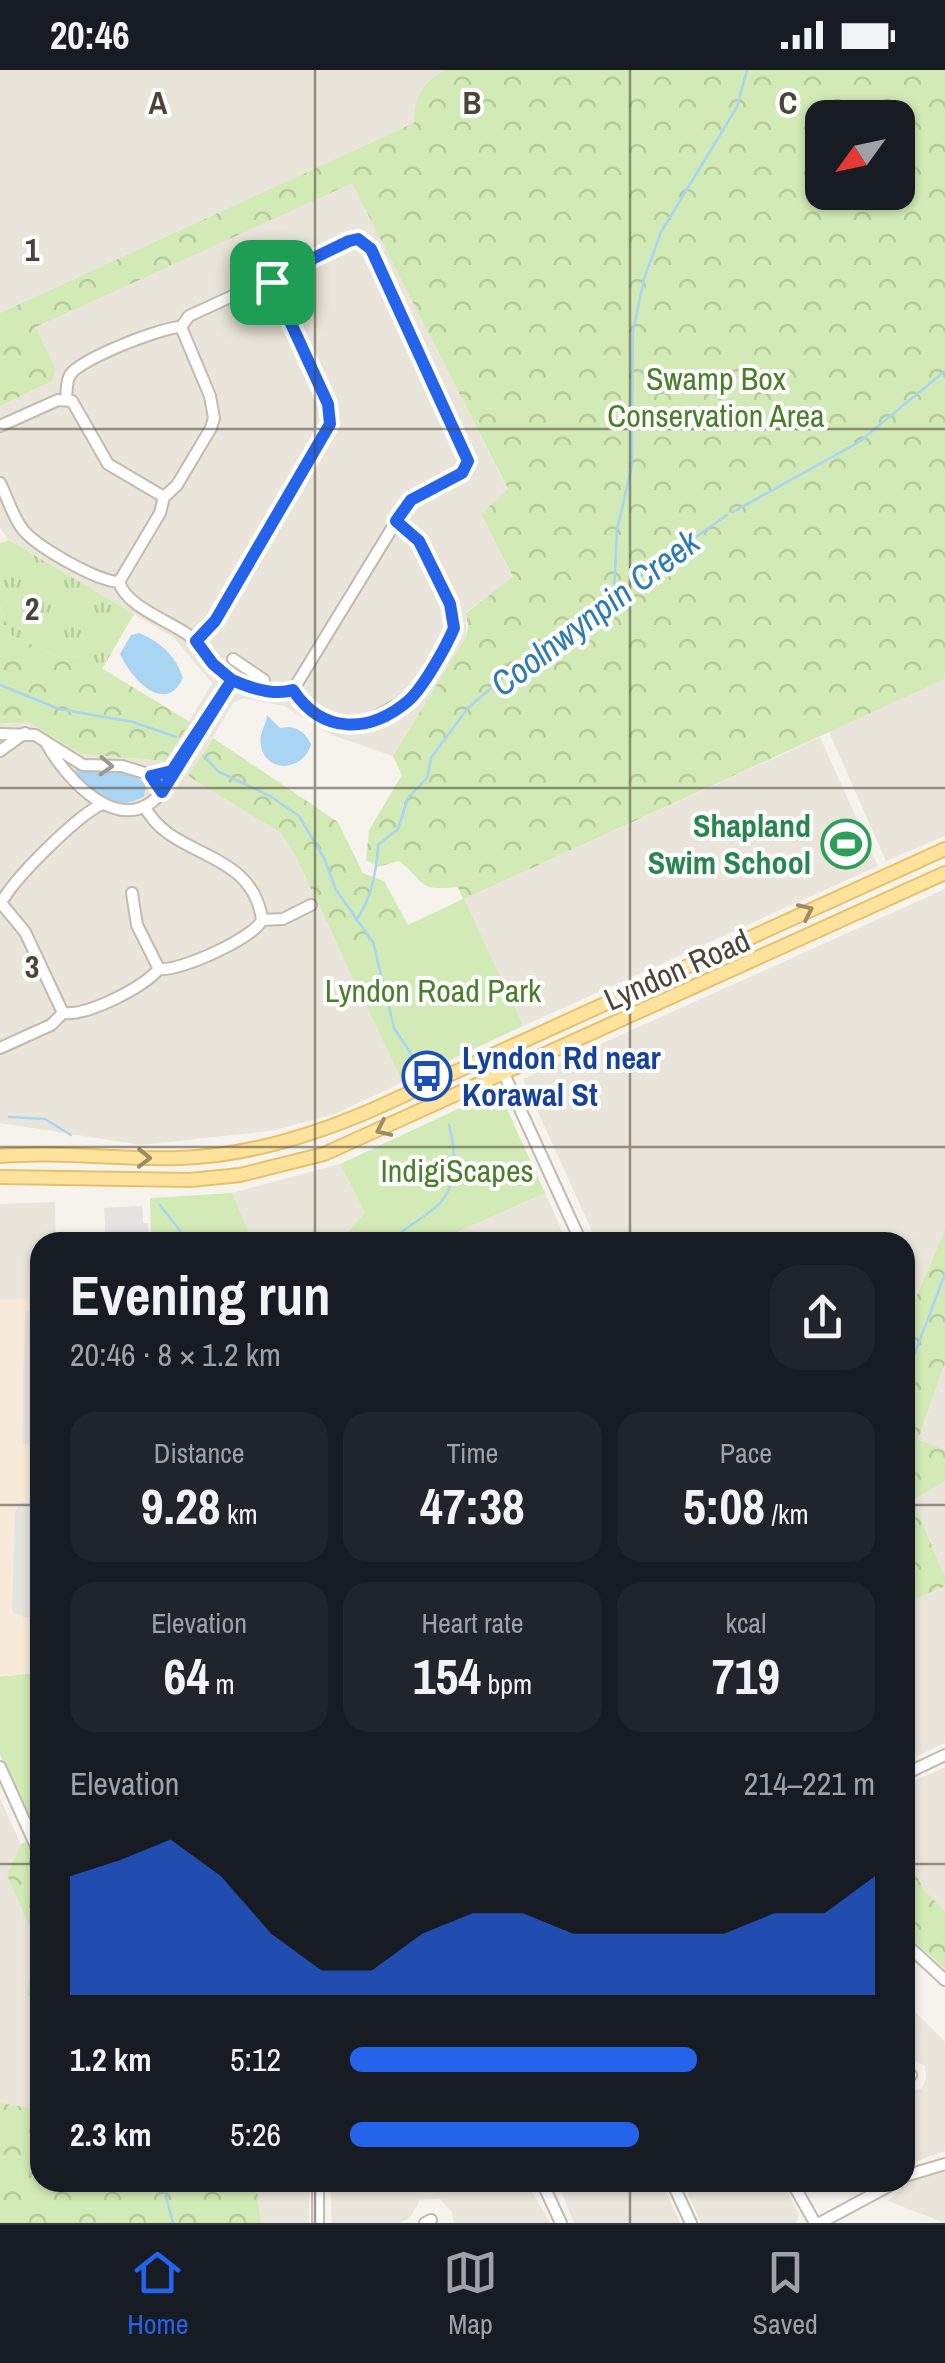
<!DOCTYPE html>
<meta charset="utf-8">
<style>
:root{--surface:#171b24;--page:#20242c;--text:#f1f3f6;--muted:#9ea1a6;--line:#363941;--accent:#2563eb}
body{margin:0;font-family:"Archivo Narrow",sans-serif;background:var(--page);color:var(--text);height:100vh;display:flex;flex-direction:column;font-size:38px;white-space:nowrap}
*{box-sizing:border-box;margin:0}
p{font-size:32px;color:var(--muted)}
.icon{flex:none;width:55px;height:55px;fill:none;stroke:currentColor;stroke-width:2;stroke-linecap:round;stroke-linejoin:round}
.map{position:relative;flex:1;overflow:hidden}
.side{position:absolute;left:30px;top:1162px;width:885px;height:960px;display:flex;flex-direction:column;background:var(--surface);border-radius:30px;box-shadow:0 2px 8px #0004}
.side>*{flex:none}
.needle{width:65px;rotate:237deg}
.buttons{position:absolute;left:805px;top:30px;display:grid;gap:20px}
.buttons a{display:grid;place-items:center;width:110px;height:110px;border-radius:20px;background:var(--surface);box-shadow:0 2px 8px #0004;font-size:50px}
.pin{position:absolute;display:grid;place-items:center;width:85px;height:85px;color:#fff;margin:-42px;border-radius:20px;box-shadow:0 5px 15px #0006}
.round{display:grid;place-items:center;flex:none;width:105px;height:105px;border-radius:30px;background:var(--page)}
.summary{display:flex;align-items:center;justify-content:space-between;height:170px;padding:0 40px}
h1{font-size:55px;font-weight:800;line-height:75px}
.stats{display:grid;grid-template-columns:repeat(3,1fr);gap:15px;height:170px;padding:10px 40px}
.stats div{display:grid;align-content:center;border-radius:25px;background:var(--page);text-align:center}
.stats b{font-size:50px;font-weight:800}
.stats small{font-size:28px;font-weight:400}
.stats p{font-size:28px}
.chart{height:280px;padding:20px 40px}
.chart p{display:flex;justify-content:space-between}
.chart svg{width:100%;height:180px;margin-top:10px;fill:var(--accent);opacity:.7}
ul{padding:0 40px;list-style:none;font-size:32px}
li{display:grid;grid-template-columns:160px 120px 1fr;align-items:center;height:75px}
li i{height:25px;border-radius:12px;background:var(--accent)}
.status{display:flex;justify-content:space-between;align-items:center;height:70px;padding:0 50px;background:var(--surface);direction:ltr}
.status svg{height:28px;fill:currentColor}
.dock{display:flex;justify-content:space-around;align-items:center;height:140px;border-top:2px solid var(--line);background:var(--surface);font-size:28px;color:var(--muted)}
.dock a{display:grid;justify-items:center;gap:5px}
.dock .on{color:var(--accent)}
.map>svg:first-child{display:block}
.residential{fill:#eae5da}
.commercial{fill:#f7ead8}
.grass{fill:url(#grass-tufts)}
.forest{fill:url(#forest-crowns);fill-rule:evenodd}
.green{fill:#d2eab5}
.parking{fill:#e5e3e0}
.water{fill:#a9d4f2}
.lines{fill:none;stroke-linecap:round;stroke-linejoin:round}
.stream{stroke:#a9d4f2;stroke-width:2.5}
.minor-casing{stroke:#c2bbae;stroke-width:14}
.major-casing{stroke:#e6c16a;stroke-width:16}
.minor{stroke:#fff;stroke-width:10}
.major{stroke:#ffe39c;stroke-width:12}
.oneway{stroke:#9c9892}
.oneway2{stroke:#9c8c66}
.route-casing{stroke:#fff;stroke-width:20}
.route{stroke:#2563eb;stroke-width:12}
.grid{fill:none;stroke:#4b4439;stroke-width:2.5;stroke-opacity:0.55}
.labels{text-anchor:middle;stroke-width:8;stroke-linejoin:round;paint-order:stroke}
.park-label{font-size:32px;fill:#4a7f2a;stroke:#fff}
.leisure-label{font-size:32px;font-weight:bold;fill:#27864d;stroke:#fff;text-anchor:end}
.street-label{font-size:32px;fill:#4b4439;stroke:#fff}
.transit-label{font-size:32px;font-weight:bold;fill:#164399;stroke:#fff;text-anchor:start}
.water-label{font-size:35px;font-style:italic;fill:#2e7ab2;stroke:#fff}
.grid-label{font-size:32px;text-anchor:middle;font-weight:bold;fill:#4b4439;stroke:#fff;stroke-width:8;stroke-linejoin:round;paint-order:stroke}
</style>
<div class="status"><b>20:46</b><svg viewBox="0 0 49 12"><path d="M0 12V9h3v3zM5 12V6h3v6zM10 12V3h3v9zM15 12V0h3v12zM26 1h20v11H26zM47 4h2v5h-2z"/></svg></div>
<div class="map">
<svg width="945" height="2153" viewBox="0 0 945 2153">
<defs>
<pattern id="grass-tufts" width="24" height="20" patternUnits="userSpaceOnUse" patternTransform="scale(2.5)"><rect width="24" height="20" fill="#d2eab5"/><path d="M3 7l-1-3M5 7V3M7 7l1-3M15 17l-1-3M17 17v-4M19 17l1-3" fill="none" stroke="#b6ca9c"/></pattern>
<pattern id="forest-crowns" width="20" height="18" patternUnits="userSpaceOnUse" patternTransform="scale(2.5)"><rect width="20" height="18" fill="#d2eab5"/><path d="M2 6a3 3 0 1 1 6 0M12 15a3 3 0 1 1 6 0" fill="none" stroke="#b6ca9c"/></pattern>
</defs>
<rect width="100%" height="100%" fill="#f6f3ec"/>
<path class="residential" d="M0 0H531L0 243Z
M352 112 508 420 481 444 513 508 466 542V567L393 686 332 665 284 636 244 628 234 632 189 706 281 763 296 787 403 1012 335 1044 271 1061 141 1075 0 1053V654L29 652 81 684 165 691 212 613 173 567 9 470 0 458V336L52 311 56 300 36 257Z
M945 609V766L886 791 829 662Z
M820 667 878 796 523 956 464 829Z
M945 819V1160L905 1253V1172H597L523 1009Z
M340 1094 365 1143 338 1172H253L232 1123Z
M545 1123 567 1172H445L453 1164Z
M55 1132 56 1172H40V1229H0V1134Z
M945 1293V1380L918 1371Z
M945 1411V1507L913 1429Z
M945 1516V1673L905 1692V1534Z
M945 1697V1841L923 1819 905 1780V1715Z
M0 1728 40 1817V2112L0 2153Z
M905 1932 945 1972V2081L914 2092 905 2072V2022L921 2019 926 2009 925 1996 910 1988 905 1990Z
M945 2101V2153L888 2131 908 2112Z
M256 2113H309V2153H261Z
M330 2113H527L550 2153H454L452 2142 440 2129 420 2130 410 2148 399 2153H332Z
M558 2113H662L680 2153H574Z
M683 2113H783L799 2145 796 2153H701Z"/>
<path class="commercial" d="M0 1229H40V1603L0 1607Z"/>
<path class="grass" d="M9 470 134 544 102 599 85 588 60 587 12 566 0 536V473Z"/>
<path class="forest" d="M445 0H945V609L464 829 523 956 415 852 463 829 458 817C416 821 428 814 399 791L378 797 366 790 369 760 402 705 393 686 466 567 468 556 466 543 513 507 481 444 508 419 352 113 36 257 56 300 52 311 0 336V243L414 53C415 26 421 14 445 0ZM822 48H898V122H822Z
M0 536 12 566 60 587 85 588 190 652 165 691 81 684 29 652 0 654Z
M213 668 338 752 363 803 384 811 408 855 422 863 455 988 403 1012 296 787 281 763 188 706Z
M945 1160V1293L918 1370 945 1380V1411L913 1430 945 1507V1516L905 1534V1253Z
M40 1603V1928L27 1925 36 1871 7 1805 21 1774 37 1765 0 1684V1607Z
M905 1780 923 1819 945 1841V1899L915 1872 905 1857Z
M0 2033 40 2040V2112L256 2113 261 2153H0Z"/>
<path class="green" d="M464 829 523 956 403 1012 342 885Z
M492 1023 502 1028 545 1123 453 1164 445 1172H338L365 1143 340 1094Z
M232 1123 253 1172H151L150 1128Z
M40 1603V1771L0 1684V1607Z"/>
<path class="parking" d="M142 1136 143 1153H148L149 1172H106L104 1138Z
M25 1241H40V1375L22 1374Z
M28 1432 40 1438V1537L37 1545 26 1548 13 1542 12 1538 15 1442 21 1433Z"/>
<path class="water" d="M139 563C161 572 176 586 183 608 165 647 130 607 120 584L131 565Z
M267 645 280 658C295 655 304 660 311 674 305 700 267 705 261 676 258 665 266 656 267 645Z
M75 699C100 700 126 698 146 714L144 726C119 743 86 726 75 699Z"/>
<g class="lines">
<path class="stream" d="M733 442 859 372 945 301
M614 524 617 460 632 395 633 261 644 209 661 162 737 37 747 0
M0 615 59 639 133 652 176 667
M204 686 219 702 270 726 299 746 324 788 336 820 373 872 394 958 421 999
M356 850C371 831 377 799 378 775L398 759 408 728 427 708 431 688 468 638 533 582 727 445
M9 1047 45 1049 71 1065
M160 1135 189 1172
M391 1172C405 1155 427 1148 441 1132 459 1111 455 1079 449 1055
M905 1309 945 1204
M162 2112 173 2153"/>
<g class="minor-casing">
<path id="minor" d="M358 169 371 179 466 386V396C452 417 421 418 405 437L293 620C275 626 248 618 232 609 212 598 205 577 187 564 167 550 126 536 119 512L160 443 164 427 177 415 211 358 214 348 210 326 181 257 189 246 254 216 272 213 285 202Z
M66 329C67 321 66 312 70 305 80 289 162 257 181 257
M0 356 58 330 72 331 108 394 164 427
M0 413C7 427 12 444 21 457 34 476 97 511 119 512
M196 571 215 551 331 355 328 333 272 213
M233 589 264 610 265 620
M293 620C307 641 336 663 362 654L412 627 454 558 450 534 419 471 396 451
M0 664 35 665 83 695 122 696 151 705 173 701
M45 671C66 710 122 771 162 722L232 610
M0 681 25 663
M132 823 137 855 159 899C179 902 254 868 262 850 253 779 171 789 145 737
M262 850 283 849 311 835
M63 943C88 946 142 918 159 899
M0 978 51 955 63 943 25 862 1 833C15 807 77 746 102 734
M504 1004 581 1172
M0 1697 40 1785
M905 1704 945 1685
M905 1873 945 1910
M905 2008 911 2005
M905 2106 945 2094
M318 2112V2153
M542 2112 561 2153
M672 2112 691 2153
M792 2112 815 2153
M425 2153 431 2150
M820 2153 896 2112"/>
</g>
<g class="major-casing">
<path id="major" d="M0 1086C60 1081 119 1090 179 1088 247 1086 312 1066 374 1039L945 779
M0 1107 190 1110 240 1105 324 1084 945 803"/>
</g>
<use href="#minor" class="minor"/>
<use href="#major" class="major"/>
</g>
<defs><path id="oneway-chevron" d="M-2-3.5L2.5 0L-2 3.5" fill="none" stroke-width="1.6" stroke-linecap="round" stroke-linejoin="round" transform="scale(2.5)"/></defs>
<use class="oneway" href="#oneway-chevron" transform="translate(106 696) rotate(3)"/>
<g class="oneway2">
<use href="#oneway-chevron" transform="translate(806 841) rotate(-25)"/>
<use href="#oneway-chevron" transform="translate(383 1059) rotate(155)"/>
<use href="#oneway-chevron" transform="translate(144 1088) rotate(1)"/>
</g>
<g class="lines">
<g class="route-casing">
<path id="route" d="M272 212 328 334 330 354 215 551 196 571 213 594 232 610 162 722 151 706 172 701 232 610C250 618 274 626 293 620 322 664 369 664 408 631 423 618 446 577 454 558L450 534 419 471 396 451 411 430 462 403 468 391 371 179 358 169 349 171 285 202 272 212"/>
</g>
<use href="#route" class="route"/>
</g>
<path class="grid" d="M315 0V1172M630 0V1172M0 359H945M0 718H945M0 1077H945M0 1435H40M905 1435H945M0 1794H40M905 1794H945M315 2112V2153M630 2112V2153"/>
<defs>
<g id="stadium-ring" transform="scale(2.5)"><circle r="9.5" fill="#fff" stroke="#2e9e5b" stroke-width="1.5"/><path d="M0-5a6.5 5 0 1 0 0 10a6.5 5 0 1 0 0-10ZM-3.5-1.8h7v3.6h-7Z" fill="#2e9e5b"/></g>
<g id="bus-ring" transform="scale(2.5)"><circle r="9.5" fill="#fff" stroke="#1a4fb4" stroke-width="1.5"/><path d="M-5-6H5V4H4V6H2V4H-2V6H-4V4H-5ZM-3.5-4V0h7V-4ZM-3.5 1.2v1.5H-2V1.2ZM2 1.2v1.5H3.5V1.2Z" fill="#1a4fb4"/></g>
</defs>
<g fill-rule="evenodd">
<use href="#stadium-ring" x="846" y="774"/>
<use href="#bus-ring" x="427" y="1006"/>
</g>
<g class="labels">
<g class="park-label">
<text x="716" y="320">Swamp Box<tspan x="716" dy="37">Conservation Area</tspan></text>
<text x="433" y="932">Lyndon Road Park</text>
<text x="457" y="1112">IndigiScapes</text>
</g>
<g class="leisure-label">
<text x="811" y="767">Shapland<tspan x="811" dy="37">Swim School</tspan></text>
</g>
<g class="street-label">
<text transform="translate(677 900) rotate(-24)" y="11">Lyndon Road</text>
</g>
<g class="transit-label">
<text x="462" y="999">Lyndon Rd near<tspan x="462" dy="37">Korawal St</tspan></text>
</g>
<g class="water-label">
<text transform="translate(595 543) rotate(-37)" y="12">Coolnwynpin Creek</text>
</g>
</g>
<g class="grid-label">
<text x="158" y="44">A</text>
<text x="472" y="44">B</text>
<text x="788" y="44">C</text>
<text x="32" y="191">1</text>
<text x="32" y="550">2</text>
<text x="32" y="908">3</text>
</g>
</svg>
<div class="buttons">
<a><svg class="needle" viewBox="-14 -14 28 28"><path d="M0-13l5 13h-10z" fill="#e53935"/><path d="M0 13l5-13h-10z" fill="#9ea1a6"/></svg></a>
</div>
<div class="pin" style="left:272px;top:212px;background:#1e9e55"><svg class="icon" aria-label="arrive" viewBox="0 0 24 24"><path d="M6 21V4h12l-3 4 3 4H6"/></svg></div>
<section class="side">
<div class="summary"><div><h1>Evening run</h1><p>20:46 · 8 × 1.2 km</p></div><a class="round"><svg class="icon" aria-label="share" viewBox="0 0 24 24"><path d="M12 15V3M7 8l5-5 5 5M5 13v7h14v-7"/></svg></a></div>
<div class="stats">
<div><p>Distance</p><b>9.28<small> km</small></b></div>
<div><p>Time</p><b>47:38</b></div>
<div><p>Pace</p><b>5:08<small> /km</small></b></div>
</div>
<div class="stats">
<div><p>Elevation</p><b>64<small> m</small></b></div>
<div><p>Heart rate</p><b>154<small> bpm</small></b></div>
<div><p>kcal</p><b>719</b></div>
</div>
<div class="chart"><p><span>Elevation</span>214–221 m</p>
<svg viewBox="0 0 160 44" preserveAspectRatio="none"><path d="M0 44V15L10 11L20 6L30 15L40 29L50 38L60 38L70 29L80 24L90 24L100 29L110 29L120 29L130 29L140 24L150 24L160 15V44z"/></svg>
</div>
<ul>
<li><b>1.2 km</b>5:12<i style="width:66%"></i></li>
<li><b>2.3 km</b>5:26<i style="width:55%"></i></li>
</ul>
</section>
</div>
<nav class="dock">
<a class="on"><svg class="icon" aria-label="home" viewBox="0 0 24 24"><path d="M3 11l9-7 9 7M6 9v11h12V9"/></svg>Home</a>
<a><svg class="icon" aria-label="map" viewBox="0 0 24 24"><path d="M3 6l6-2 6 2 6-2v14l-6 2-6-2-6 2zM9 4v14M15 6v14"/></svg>Map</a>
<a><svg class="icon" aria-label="saved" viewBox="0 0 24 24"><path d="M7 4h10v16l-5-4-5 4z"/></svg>Saved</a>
</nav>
